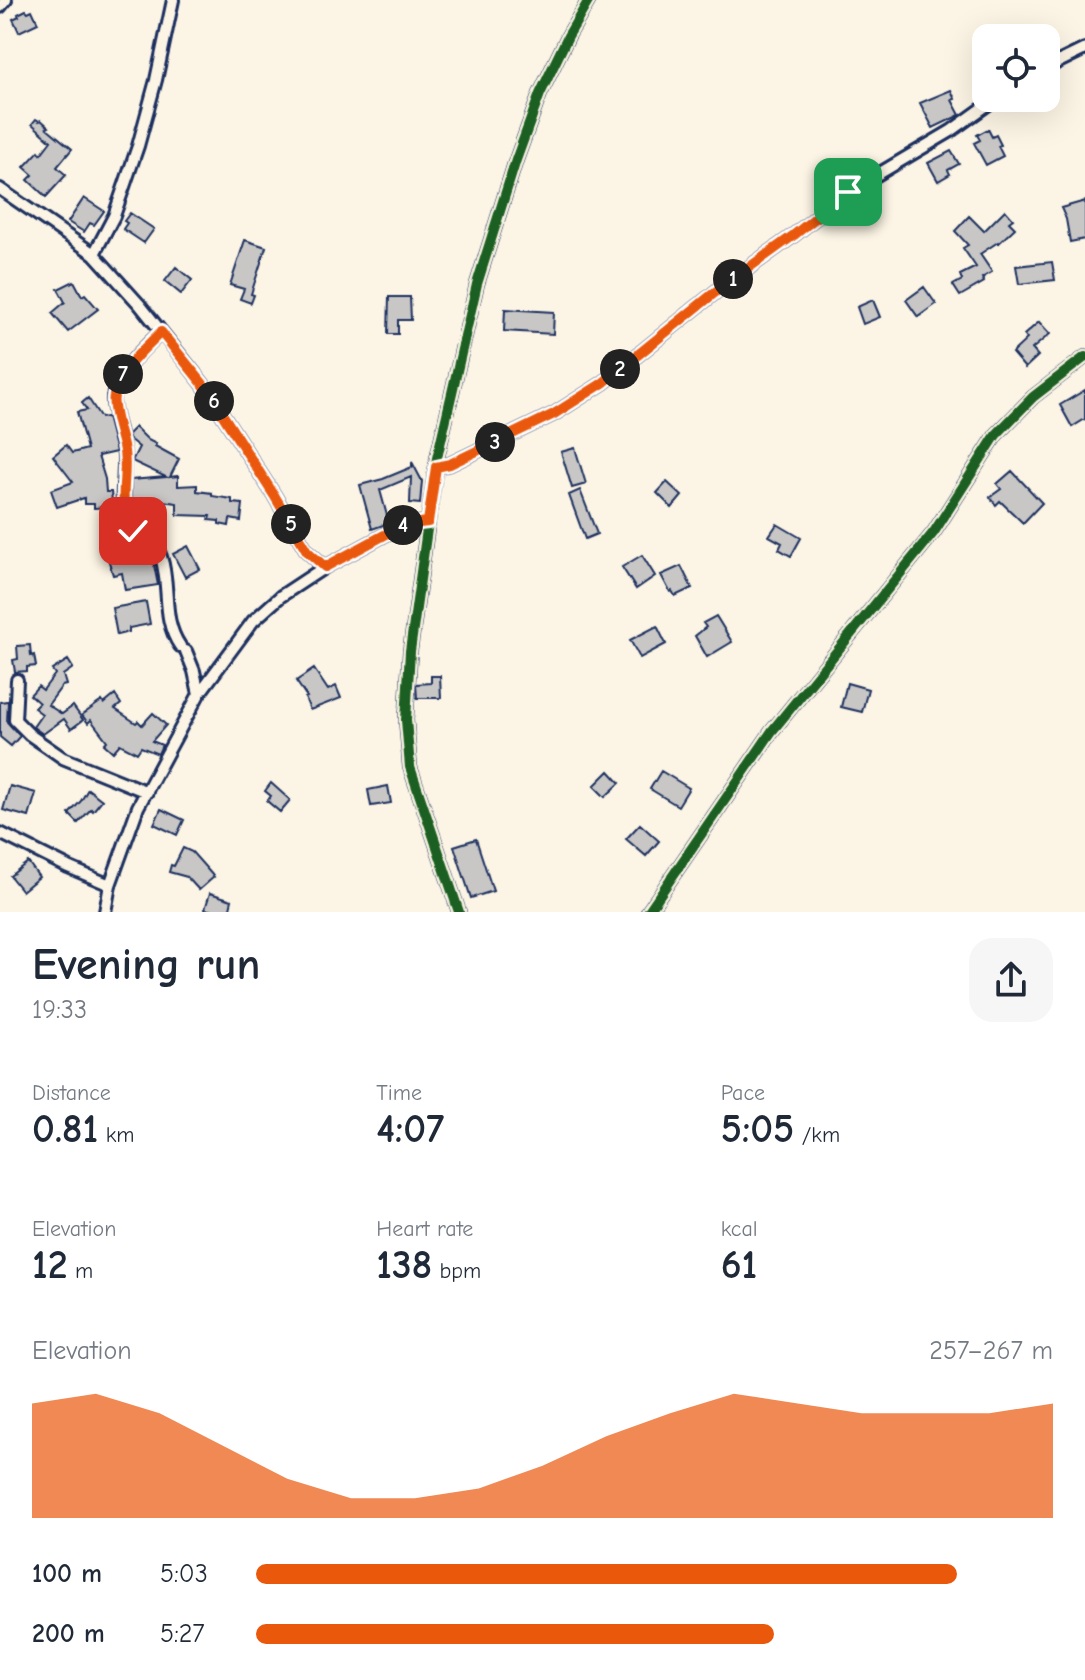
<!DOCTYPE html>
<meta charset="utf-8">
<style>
:root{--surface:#fff;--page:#f6f6f7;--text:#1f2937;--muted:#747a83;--accent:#ea580c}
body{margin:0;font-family:"Comic Neue",sans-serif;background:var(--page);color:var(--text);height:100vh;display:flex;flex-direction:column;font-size:30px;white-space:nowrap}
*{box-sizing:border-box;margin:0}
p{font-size:26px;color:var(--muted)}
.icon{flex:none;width:44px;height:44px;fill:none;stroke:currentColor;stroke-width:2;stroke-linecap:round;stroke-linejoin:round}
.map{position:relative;height:912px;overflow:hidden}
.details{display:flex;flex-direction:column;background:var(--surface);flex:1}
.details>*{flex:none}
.buttons{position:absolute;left:972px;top:24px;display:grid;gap:16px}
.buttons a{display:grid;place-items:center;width:88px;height:88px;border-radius:16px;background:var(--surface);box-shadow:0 8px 32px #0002;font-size:40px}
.pin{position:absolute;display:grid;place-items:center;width:68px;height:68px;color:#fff;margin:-34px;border-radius:16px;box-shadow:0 4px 12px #0006}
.km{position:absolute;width:40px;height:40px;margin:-20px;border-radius:50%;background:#222;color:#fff;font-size:22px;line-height:40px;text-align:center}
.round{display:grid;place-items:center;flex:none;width:84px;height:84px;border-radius:24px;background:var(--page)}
.headline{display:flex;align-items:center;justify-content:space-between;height:136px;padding:0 32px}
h1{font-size:44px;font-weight:700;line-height:60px}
.stats{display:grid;grid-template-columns:repeat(3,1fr);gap:12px;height:136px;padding:8px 32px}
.stats div{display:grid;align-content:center}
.stats b{font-size:40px;font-weight:700}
.stats small{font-size:22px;font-weight:400}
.stats p{font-size:22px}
.chart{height:224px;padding:16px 32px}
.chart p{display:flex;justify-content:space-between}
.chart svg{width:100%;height:144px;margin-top:8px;fill:var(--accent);opacity:.7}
ul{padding:0 32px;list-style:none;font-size:26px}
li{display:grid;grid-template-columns:128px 96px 1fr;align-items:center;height:60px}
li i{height:20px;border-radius:10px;background:var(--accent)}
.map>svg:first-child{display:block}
.building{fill:#c8c7c6;stroke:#1b2f5e;stroke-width:2}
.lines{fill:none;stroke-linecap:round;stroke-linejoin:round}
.minor-casing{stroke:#1b2f5e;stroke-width:16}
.minor{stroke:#fcf5e5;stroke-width:10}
.cycleway-casing{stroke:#fcf5e5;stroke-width:15}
.cycleway{stroke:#1b5e20;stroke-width:10}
.route-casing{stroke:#fff;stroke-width:16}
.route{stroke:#ea580c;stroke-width:10}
</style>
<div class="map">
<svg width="1085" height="912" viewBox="0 0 1085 912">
<rect width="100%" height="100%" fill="#fcf5e5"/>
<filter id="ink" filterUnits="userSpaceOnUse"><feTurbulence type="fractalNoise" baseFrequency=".0125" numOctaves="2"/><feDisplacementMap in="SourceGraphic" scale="16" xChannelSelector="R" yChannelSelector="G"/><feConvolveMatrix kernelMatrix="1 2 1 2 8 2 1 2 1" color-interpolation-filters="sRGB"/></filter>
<g filter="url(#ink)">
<path class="building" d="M26 10 28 12 32 10 38 23 19 32 13 19 19 16 18 14Z
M951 90 955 99 952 100 960 115 933 128 920 103Z
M36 119 39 121 41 120 49 127 47 128 72 149 57 167 66 175 46 197 28 180 33 175 24 167 39 151 41 154 51 141 32 124Z
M988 129 992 137 996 135 1001 145 998 146 1003 156 986 165 974 143 980 140 977 135Z
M951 151 959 164 948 170 950 174 938 181 928 163Z
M84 198 104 211 94 225 90 223 84 232 68 222Z
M1085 201V239L1070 242 1066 219 1061 208Z
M1005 210 1013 219 1009 222 1015 228 999 243 998 242 980 254 992 272 982 278 984 282 960 296 953 285 962 280 960 275 976 267 963 248 968 245 955 231 969 216 984 231Z
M130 213 154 229 144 243 123 229 127 223 124 221Z
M245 240 266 247 251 294 254 295 251 303 240 299 244 289 230 285Z
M1052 262 1055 280 1019 284 1016 266Z
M176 267 192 280 181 294 165 281Z
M74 281 82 296 85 294 98 309 68 332 52 313 65 302 58 289Z
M924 287 936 304 918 317 906 300Z
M389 297H410L411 320H398V334H388Z
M873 300 880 317 863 324 857 307Z
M505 309 554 312 553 334 504 331Z
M1039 322 1050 334 1032 349 1038 356 1025 368 1012 353 1027 339 1024 335Z
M1085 390V419L1072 427 1060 405Z
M88 398 101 418 107 417 114 444 116 452 98 456 105 479 106 492H111L112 501 109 502V507L94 508V504H84V498L57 507 51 490 73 482 53 456 66 445 72 453 87 449 77 412 87 410 82 403Z
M135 427 148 440 156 444 155 446 179 459 170 477 178 476V486L197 485V491L212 493V496L232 499V503L243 504 241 521 230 519 229 526 219 524V521L209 520 210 516 177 515V503L143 498 144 506 131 507V480L166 477 132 461 139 447 129 439 128 434Z
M575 448 586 484 572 488 561 452Z
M412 462 422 481 420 504 410 503 411 477 380 490 389 523 372 529 360 485 383 479 412 467Z
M1012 471 1042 503 1023 523 1000 501 996 505 990 497 1001 489 997 484Z
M667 482 682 496 672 508 657 493Z
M580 490 597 534 585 539 569 495Z
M777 524 801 538 791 556 779 549 782 543 769 536Z
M113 532 119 554 127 552 130 563 153 560 158 585 125 590 122 573 113 575 101 535Z
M188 546 200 569 185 577 173 554Z
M642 555 655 576 636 589 622 567Z
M681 566 692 588 675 596 672 591 670 592 661 575Z
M146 602 150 624 129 628V632L117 635 112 608Z
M716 616 732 642 707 657 695 636 706 627 703 623Z
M657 626 666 644 640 658 630 640Z
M30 645 31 656 34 655 36 666 27 667V671L15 672 13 660 18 659 17 646Z
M68 660 73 668 63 675 66 685 62 686 48 705 62 714 73 706 83 720 71 729 64 719 43 734 33 727 42 714 34 708 39 703 30 695 38 686 43 690 55 674 52 670Z
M314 669 328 690 336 686 341 698 310 710 305 698 307 697 296 681Z
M431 676H440L441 698H417L416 684 431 683Z
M847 683 868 689 862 712 841 707Z
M115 695 121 704 115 709 136 723 138 721 142 725 153 713 166 725 152 741 162 745 158 754 141 747 137 753 120 744 113 752 104 744 107 741 91 720 88 723 82 715 96 705 102 701 104 704Z
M8 701 7 722 20 736 11 746 0 737V702Z
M609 771 620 783 605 797 594 786Z
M661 771 689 788 678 806 650 789Z
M271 783 290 800 280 812 267 801 271 796 265 791Z
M10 786 36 793 29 817 3 810Z
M388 786 391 803 371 806 368 790Z
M88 789 102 800 93 811 91 809 78 823 69 814 81 801Z
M161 809 184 820 177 835 154 824Z
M640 824 659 841 646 856 626 839Z
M476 839 493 891 471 898 454 846Z
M183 848 192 852 214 877 199 890 187 877 169 872 171 865 174 866Z
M28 862 39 877 22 891 10 876Z
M210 893 232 900 229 912H216L205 909Z"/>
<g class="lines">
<g class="minor-casing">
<path id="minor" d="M0 7 6 0
M1046 68 1085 49
M0 189 94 254 140 305 203 384 274 495 307 551 325 567 403 525 428 522
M94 254 114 216 138 146 156 80 173 0
M161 332C145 347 112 377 113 401 114 419 123 437 124 456 125 473 120 502 125 517 131 536 155 538 161 557 171 587 161 618 180 646
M436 467 450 464 554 414 603 383 718 290 794 235 848 192 951 131 997 98
M186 651 194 671 199 694
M17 680 15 720 30 735 63 758 147 792
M0 833 68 867 110 885 105 912
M110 885 138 807 199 694 253 621 281 596 325 567
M459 912 410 767 406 720 410 651 428 522 437 458 477 284 516 160 540 94 568 36 589 0
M648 912 772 731 934 532 996 435 1033 397 1085 357"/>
</g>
<use href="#minor" class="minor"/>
<g class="cycleway-casing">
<path id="cycleway" d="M459 912 410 767 406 720 410 651 428 522 437 458 477 284 516 160 540 94 568 36 589 0
M648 912 772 731 934 532 996 435 1033 397 1085 357"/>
</g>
<use href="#cycleway" class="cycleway"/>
</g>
</g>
<g class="lines" filter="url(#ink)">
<g class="route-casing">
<path id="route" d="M133 531C116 503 128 481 124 451 122 438 111 408 114 396 119 370 143 350 161 332L203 384 274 495 307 551 325 567 403 525 428 522 436 467 450 464 554 414 603 383 718 290 794 235 848 192"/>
</g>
<use href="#route" class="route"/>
</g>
</svg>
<div class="buttons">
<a><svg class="icon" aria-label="locate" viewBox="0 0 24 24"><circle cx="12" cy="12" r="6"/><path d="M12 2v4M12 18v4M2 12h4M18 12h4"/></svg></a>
</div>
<div class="pin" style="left:848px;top:192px;background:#1e9e55"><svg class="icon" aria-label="arrive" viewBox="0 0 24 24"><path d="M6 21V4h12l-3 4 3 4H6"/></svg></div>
<div class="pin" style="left:133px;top:531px;background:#d93025"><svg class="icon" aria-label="check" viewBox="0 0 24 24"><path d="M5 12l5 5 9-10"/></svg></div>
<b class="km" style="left:733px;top:279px">1</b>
<b class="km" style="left:620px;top:369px">2</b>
<b class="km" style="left:495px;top:442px">3</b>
<b class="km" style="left:403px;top:525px">4</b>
<b class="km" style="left:291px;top:524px">5</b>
<b class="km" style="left:214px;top:401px">6</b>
<b class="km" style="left:123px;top:374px">7</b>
</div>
<section class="details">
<div class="headline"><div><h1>Evening run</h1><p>19:33</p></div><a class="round"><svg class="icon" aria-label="share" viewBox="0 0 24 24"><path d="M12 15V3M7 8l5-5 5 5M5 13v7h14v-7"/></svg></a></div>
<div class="stats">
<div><p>Distance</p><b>0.81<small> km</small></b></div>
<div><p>Time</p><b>4:07</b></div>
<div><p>Pace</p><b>5:05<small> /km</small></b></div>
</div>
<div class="stats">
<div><p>Elevation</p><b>12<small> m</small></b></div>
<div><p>Heart rate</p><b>138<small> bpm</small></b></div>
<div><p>kcal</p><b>61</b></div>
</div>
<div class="chart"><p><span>Elevation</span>257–267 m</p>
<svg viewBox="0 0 160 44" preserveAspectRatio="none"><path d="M0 44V9L10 6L20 12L30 22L40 32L50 38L60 38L70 35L80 28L90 19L100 12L110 6L120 9L130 12L140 12L150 12L160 9V44z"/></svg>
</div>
<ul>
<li><b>100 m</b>5:03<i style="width:88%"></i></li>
<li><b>200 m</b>5:27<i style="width:65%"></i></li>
</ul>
</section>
